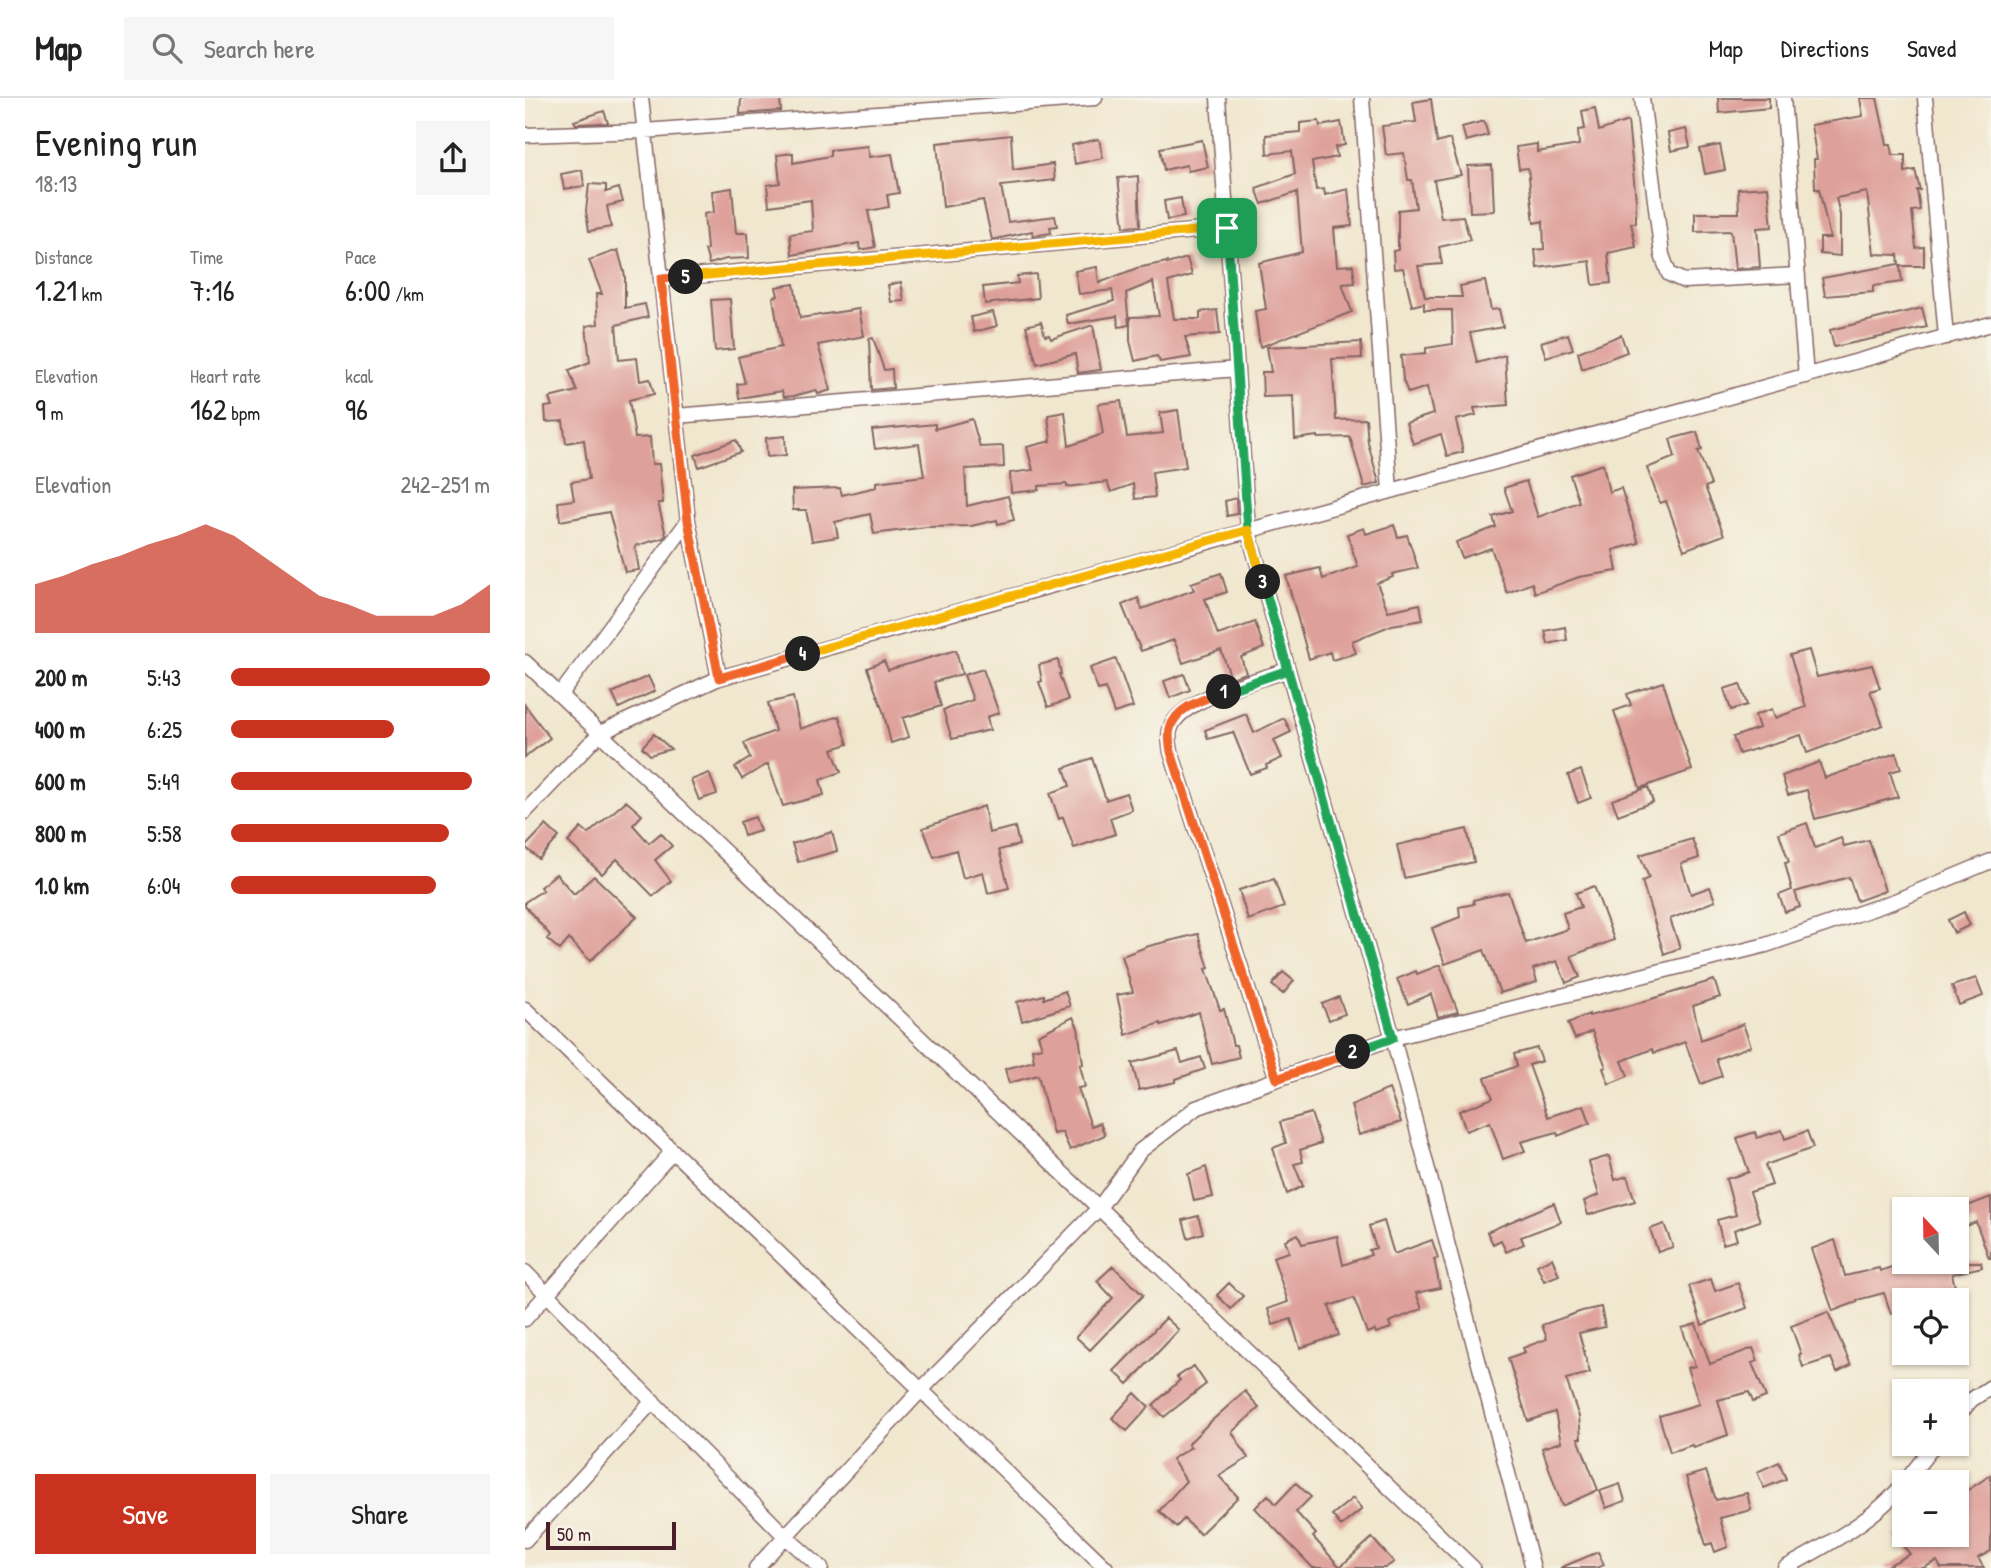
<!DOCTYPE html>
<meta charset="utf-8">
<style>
:root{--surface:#fff;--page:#f6f6f6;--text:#222;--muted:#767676;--line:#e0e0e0;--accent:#c8321e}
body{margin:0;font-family:"Patrick Hand",sans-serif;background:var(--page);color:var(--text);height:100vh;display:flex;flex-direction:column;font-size:26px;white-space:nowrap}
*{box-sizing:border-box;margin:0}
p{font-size:23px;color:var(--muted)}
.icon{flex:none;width:38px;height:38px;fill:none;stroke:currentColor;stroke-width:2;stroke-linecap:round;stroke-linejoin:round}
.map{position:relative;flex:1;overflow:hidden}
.drawer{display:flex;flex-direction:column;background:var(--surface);width:525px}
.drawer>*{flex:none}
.needle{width:46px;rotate:338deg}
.tools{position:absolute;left:1367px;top:1099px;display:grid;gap:14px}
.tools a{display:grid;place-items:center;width:77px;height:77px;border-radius:0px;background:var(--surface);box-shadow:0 2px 5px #0004;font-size:35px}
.scale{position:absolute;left:21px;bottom:18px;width:130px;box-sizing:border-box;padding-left:7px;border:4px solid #4a1f2b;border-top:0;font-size:19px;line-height:24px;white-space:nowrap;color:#4a1f2b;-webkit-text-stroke:5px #f7f3e8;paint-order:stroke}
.pin{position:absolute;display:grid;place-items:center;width:60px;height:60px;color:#fff;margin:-30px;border-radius:14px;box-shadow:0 4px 10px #0006}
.km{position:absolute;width:35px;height:35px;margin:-18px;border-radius:50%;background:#222;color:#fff;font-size:19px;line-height:35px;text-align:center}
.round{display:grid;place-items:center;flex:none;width:74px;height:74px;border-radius:0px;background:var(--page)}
.headline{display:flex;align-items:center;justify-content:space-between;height:119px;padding:0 35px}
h1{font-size:38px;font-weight:600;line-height:52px}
.stats{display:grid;grid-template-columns:repeat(3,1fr);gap:10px;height:119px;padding:7px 35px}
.stats div{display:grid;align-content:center}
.stats b{font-size:30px;font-weight:600}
.stats small{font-size:19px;font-weight:400}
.stats p{font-size:19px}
.chart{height:196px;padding:14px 35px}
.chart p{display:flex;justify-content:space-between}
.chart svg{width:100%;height:126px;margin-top:7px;fill:var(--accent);opacity:.7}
.primary-button{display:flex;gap:14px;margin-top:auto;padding:14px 35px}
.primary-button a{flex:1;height:80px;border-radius:0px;background:var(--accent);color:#fff;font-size:28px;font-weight:600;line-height:80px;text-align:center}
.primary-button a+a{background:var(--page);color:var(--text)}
ul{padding:0 35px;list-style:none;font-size:23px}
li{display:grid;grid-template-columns:112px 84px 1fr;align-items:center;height:52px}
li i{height:18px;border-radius:9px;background:var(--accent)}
header{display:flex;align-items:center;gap:42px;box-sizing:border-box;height:98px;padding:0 35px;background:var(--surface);border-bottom:2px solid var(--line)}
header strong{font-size:33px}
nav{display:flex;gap:38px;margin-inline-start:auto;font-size:24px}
.search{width:490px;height:63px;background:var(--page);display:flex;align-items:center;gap:18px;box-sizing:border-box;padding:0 24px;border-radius:0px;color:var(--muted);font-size:26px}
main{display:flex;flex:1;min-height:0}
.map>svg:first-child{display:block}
.building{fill:#dea09a}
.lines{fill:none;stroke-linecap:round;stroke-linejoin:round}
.minor-casing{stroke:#846564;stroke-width:17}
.minor{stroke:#fff;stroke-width:14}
.split-1-casing{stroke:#fff;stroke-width:14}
.split-2-casing{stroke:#fff;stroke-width:14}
.split-3-casing{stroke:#fff;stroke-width:14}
.split-4-casing{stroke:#fff;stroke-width:14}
.split-5-casing{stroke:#fff;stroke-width:14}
.split-6-casing{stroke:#fff;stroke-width:14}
.split-1{stroke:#22a559;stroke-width:9}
.split-2{stroke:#f0652b;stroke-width:9}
.split-3{stroke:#22a559;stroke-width:9}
.split-4{stroke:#f5b400;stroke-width:9}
.split-5{stroke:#f0652b;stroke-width:9}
.split-6{stroke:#f5b400;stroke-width:9}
</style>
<header>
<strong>Map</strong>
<div class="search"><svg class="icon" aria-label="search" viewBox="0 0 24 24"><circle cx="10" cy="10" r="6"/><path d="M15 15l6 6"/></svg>Search here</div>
<nav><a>Map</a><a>Directions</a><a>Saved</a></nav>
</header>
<main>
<section class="drawer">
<div class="headline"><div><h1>Evening run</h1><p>18:13</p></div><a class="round"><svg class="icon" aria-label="share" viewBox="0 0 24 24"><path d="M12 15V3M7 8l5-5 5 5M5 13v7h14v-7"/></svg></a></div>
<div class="stats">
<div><p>Distance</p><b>1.21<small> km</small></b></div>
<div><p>Time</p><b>7:16</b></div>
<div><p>Pace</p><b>6:00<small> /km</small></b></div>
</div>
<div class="stats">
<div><p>Elevation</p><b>9<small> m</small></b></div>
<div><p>Heart rate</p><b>162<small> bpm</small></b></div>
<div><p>kcal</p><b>96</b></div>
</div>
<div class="chart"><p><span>Elevation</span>242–251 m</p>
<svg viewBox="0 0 160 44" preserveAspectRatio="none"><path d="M0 44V27L10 24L20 20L30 17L40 13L50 10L60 6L70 10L80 17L90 24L100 31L110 34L120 38L130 38L140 38L150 34L160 27V44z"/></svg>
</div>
<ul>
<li><b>200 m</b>5:43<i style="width:100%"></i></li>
<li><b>400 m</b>6:25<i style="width:63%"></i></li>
<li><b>600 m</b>5:49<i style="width:93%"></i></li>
<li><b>800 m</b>5:58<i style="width:84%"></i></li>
<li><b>1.0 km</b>6:04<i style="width:79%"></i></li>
</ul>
<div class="primary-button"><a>Save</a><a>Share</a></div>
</section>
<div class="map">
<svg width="1466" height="1470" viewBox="0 0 1466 1470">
<rect width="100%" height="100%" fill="#f7f3e8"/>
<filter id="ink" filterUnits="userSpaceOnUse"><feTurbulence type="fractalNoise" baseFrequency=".0143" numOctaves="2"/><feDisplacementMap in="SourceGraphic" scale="14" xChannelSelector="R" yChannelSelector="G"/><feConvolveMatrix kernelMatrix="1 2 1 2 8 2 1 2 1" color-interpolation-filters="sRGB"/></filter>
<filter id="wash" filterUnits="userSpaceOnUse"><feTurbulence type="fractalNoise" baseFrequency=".00686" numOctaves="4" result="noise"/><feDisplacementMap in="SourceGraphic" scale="28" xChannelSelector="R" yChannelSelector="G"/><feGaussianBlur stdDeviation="1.57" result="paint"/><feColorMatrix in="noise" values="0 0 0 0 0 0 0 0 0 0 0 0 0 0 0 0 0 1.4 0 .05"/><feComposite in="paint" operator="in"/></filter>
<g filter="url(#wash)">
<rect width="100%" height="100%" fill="#f0e7ce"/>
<g id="blocks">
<path class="building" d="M216 0H255L256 13 215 16Z
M1193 0H1244V10L1194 15Z
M1335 0H1352L1362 46H1366L1368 57H1380V74L1390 72 1395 92H1392L1395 112 1387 113 1391 150 1399 149V168H1375L1377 184 1348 188V194L1300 198 1297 180 1374 166 1373 157 1349 156 1342 94 1311 100 1315 117V158L1295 156V140H1305L1294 91H1290L1289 61H1292L1286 27 1338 18Z
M906 1 912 45 925 41 936 77 909 82 916 120 938 118 945 142 914 149 917 166 893 168 900 199H937L935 188 960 183 966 212 974 211 978 229 945 235 952 265 980 257 983 307 949 310 951 317 931 322 938 354 922 358 916 336 888 346 881 325 908 316 902 289 883 295 878 282 876 258 901 255V250L928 246 927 212H899V205L887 208 878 170 869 171 868 153 873 152V112L891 110 887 82H883L879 55 861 57 857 28 891 24 888 4Z
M1070 10 1074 33 1103 23 1111 103V125H1106L1111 149 1083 155 1086 185 1068 187 1065 163 1012 170 1010 152 1019 151 1018 123 1009 125 1003 70 994 71 991 49 1012 46V54L1054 47 1053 32 1060 31 1057 13Z
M79 13 83 25 51 26 49 23Z
M794 23 795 28 816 24 820 47 810 49 812 59 787 64 791 92 799 91 800 97 823 91 827 128 809 130 812 168 828 167 830 185 817 186 827 214 735 249 730 213 741 211 734 165 777 154 772 94 737 106 731 90 770 76 767 53 742 56 741 37 775 34V25Z
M959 23 963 37 941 43 937 29Z
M1161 31 1165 49 1146 53 1143 35Z
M486 37 488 72 528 66 530 82 476 88 483 124 530 118 532 128 525 129 526 135 508 138 507 133 467 142 458 102 418 109 412 45Z
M574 41 578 60 550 66 547 47Z
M677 42 683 69 663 73 662 67 639 72 635 50Z
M1195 47 1200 72 1180 76 1175 51Z
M343 48 345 59 367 56 374 95 362 97 364 109 343 113 350 149 335 152 334 145 267 157 265 136 288 133 286 102 244 108 242 87 255 85 252 57 268 55V65L305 58V52Z
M967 67 969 113 945 114 943 68Z
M57 72 59 88 39 91 36 76Z
M613 78 615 128 599 129 593 80Z
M64 86 81 87V94L94 90 98 104 82 108 86 129 64 133 61 113Z
M1243 89 1247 129 1232 130 1235 169 1210 171 1206 133 1170 134V115H1214L1213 91Z
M207 90 211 135H223L224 160 201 161 184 166 180 152 182 151 179 116 189 114 187 93Z
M656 100 659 119 642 122 639 103Z
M93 152 100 178V210L120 206 123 219 91 227 94 262 112 260 115 283 125 281 129 296 104 302 110 340 125 339 127 366H134L138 405H133L141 437 138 440 110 448 114 472 100 474 84 414 35 423 33 404 49 402 46 384 64 381 59 342 41 345 38 323 21 324 20 309 27 308 24 300 52 293 44 272 65 264 61 228 73 226 71 196H77L64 162Z
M662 160 667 177 643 184 649 221H675V214L692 212 695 236 660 239 666 259 635 264 632 258 610 263 605 243V219L634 218 628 184 601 195 604 227 594 229 592 218 543 226 541 217 589 203 587 192 554 196 550 173 572 169 574 185 612 170 642 164V166Z
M511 176 513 200 460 206 458 189 493 185 492 178Z
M376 184 379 203 366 204 363 187Z
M269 186 275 220 334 211 339 238 293 247 306 292 293 296 291 292 269 298 259 299 257 293 214 300 212 286 220 285 213 259 256 249 248 199 253 198 251 189Z
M205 201 209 251 190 253 186 202Z
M1397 210 1402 229 1309 249 1305 232Z
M468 214 472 228 449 234 446 219Z
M516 224 520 238 524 237 526 241 568 227 576 272 553 275 550 256 512 266 501 228Z
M1043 236 1048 251 1021 259 1016 244Z
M1096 237 1102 254 1057 271 1053 254Z
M348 240 359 272 367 271 368 290 346 292 344 241Z
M836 244 837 260 807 261 811 322 841 321 843 345 854 385 839 389 825 339 793 340V338L770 341 768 298 738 299 737 274H746L742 249Z
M596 303 602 339 638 335 635 315 653 312 661 369 627 374 630 399 610 401 608 386 586 394 582 384 542 389V386L514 388V392L486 395 485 375 508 372 502 349 526 343 523 317 540 314 544 348 578 336 573 306Z
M447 321 455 349 478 348 479 369 440 371 442 408 483 398 489 422 473 426 472 422 446 428 401 429 349 436 345 416 310 424 313 439 287 443 281 412H268L267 392 315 390 317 397 352 389V384L399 378 394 346 350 351 347 332 410 326V331Z
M1172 334 1177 352 1173 353 1186 387 1180 389 1199 437 1159 452 1141 403 1135 405 1122 370 1150 359 1145 341Z
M260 338 261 357 242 359 241 340Z
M211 342 216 354 174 369 170 357Z
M1078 366 1084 394 1096 390 1114 445 1088 452 1092 473 1054 479 1010 495 1007 485 982 495 966 450 937 460 931 444 971 429 968 419 987 413 979 390 1001 383 1013 419 1054 404 1045 377Z
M711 400 712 416 702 418 700 403Z
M869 427 873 439 882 437 893 470 867 476 868 479 852 485 863 513 895 506 898 522 867 527 827 543 831 555 807 562 805 554 784 561 761 478 795 470 798 481 833 469 822 436 839 430 841 436Z
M696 475 702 494 680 501 693 537 730 524 739 550 716 559 721 575 706 580 696 552 658 565 649 542 616 553 597 507 613 500 617 511 669 492 666 485Z
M1040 529 1042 542 1023 546 1020 533Z
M431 552 437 576 409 584 416 608 378 620 384 639 366 645 358 613 342 570 359 563 363 572Z
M1284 552 1292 579 1347 567 1355 590 1345 593 1358 627 1282 655 1276 637 1214 656 1208 639 1234 630 1230 617 1247 611 1250 620 1281 609 1265 557Z
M591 561 608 609 589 615 580 590 573 592 565 570Z
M533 562 536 576H534L543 602 523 609 514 584 517 583 514 567Z
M458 571 474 615 462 619 465 632 427 641 418 612 448 602 439 577Z
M659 576 665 592 645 600 639 583Z
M123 578 130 593 94 610 87 595Z
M1138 584 1167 672 1115 690 1089 613 1106 607 1102 596Z
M1215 586 1222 607 1206 612 1199 591Z
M268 599 275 631 314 618 323 646 307 651 316 674 295 682 299 697 258 708 243 666 217 681 210 669 225 660 219 645 250 633 243 605Z
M0 607 25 640 0 659Z
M721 616 729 635 759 620 766 634 749 642 757 660 741 667 742 670 725 676 708 634 683 641 680 632Z
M129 636 146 651 125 657 117 649Z
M1371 655 1376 671 1365 674 1373 699 1290 721 1282 692 1263 697 1257 678 1294 664 1300 680Z
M567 660 581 702 601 695 607 712 585 720 590 736 549 750 538 719 534 721 525 695 545 688 539 670Z
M1056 672 1066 700 1053 705 1043 677Z
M184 675 192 696 174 702 166 682Z
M1123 689 1128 704 1093 717 1087 702Z
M101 703 117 717 108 727 124 745 136 735 147 748 130 762 146 783 128 798 92 761 77 776 43 744 56 730 63 736Z
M459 708 464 735 490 729 494 747 474 752 484 790 463 795 458 774 438 780 431 752 409 759 398 730Z
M230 719 235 733 219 738 215 724Z
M1282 725 1290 750 1316 740 1319 748 1344 742 1360 793 1332 803 1324 779 1270 794 1275 809 1260 814 1254 797 1267 792 1260 765 1264 764 1254 735Z
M21 727 34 739 14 761 0 749Z
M942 731 949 764 879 780 872 747Z
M307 734 312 753 273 764 267 746Z
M1167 741 1174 760 1156 766 1166 796 1185 789 1190 803 1145 821 1155 850 1139 856 1117 783 1124 780 1115 757Z
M31 776 49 796 69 778 112 819 65 863 44 841 35 852 22 841 25 837 0 808V804L18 792 15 789Z
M749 781 759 809 723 822 714 792Z
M1069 788 1089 842 1046 858 1055 879 1041 885 1032 863 1008 871 1012 884 975 895 959 852 920 866 907 830 935 819 934 809 949 806 948 802 983 794 1001 845 1043 831 1038 815 1056 809 1051 795Z
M1439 814 1445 827 1429 835 1423 822Z
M673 836 684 870 681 871 695 912 699 911 708 947H711L714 959 687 966 674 914 636 927 635 925 601 937 592 897 608 894 597 858 624 848Z
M915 867 933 914 913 919 906 896 883 906 872 881 891 873 892 876Z
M758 874 769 883 758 896 747 887Z
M1451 880 1458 898 1434 907 1427 888Z
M1189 882 1195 899 1168 908 1176 942 1218 926 1226 948 1191 961 1197 978 1176 986 1160 944 1129 955 1127 951 1097 963 1103 978 1084 986 1078 970 1081 969 1067 933 1050 941 1043 925 1064 916V918L1107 907Z
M540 893 545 908 497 923 492 904 519 897V901Z
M814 899 820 916 804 922 797 906Z
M548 919 553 930 558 966 555 967 560 989 553 990 566 1028 575 1025 580 1037 545 1052 537 1034 528 1036 513 977 484 985 480 971 509 963 507 951 517 949 513 937Z
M1012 950 1017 963 1004 967 1023 1019 1059 1007 1065 1025 1033 1038 1032 1034 996 1044 1000 1053 978 1061 965 1024 941 1033 934 1013 968 1000 960 980 992 968 989 956Z
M653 953 657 965 676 959 680 971 651 981V984L614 992 607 965Z
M864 991 876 1024 834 1037 826 1007Z
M786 1015 796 1045 775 1052 778 1064 769 1066 778 1088 762 1096 748 1050 761 1045 755 1024Z
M1257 1032 1260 1041 1282 1033 1288 1050 1240 1067 1247 1087 1225 1094 1235 1123 1209 1132 1212 1142 1198 1146 1192 1122 1211 1117 1201 1081 1224 1074 1212 1040 1230 1034 1232 1040Z
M1084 1058 1090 1082 1102 1078 1110 1103 1063 1117 1059 1103 1074 1097 1064 1064Z
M681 1069 688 1099 669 1103 663 1076Z
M1466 1099V1160H1464L1451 1124 1432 1131V1112Z
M1029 1105 1036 1124 996 1139 999 1146 981 1154 976 1142 968 1146 962 1134Z
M673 1118 678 1135 663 1140 658 1122Z
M859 1123 869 1156 907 1142 913 1160 909 1161 915 1190 891 1195 897 1211 864 1224 866 1230 851 1235 850 1232 842 1235 829 1200 804 1208 814 1237 775 1250 766 1221 748 1227 743 1211 763 1204 748 1159 764 1154 760 1142 773 1136 777 1146 812 1138 818 1167 846 1157 844 1152 851 1150 844 1128Z
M1139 1126 1148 1149 1133 1154 1125 1131Z
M1310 1142 1320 1178 1354 1170 1355 1173 1381 1164 1383 1172 1402 1164H1456L1457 1169 1427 1176 1431 1193 1405 1202H1379V1211L1366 1216 1359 1195 1332 1202V1204L1308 1213 1286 1151Z
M1027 1160 1034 1177 1019 1183 1012 1167Z
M588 1168 618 1197 565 1252 551 1239 588 1200 572 1183Z
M1186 1181 1190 1193 1213 1185 1222 1210 1177 1227 1164 1188Z
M704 1185 718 1198 706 1211 692 1197Z
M1076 1209 1080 1229 1054 1235 1065 1275 1041 1281 1054 1319 1056 1340H1053L1073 1392 1037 1408 1017 1350 1036 1344 1030 1314 1003 1323 983 1260 1000 1254 998 1250 1022 1241 1017 1227 1057 1213Z
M1303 1214 1326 1267 1312 1274 1306 1260 1278 1269 1274 1257 1276 1256 1266 1228Z
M641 1220 654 1232 603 1286 589 1273Z
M1171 1226 1185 1266 1228 1250 1233 1263 1227 1265 1241 1299 1228 1304 1224 1294 1193 1302 1203 1337 1168 1349 1167 1347 1145 1354 1134 1318 1174 1306 1162 1270 1170 1268 1157 1230Z
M669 1268 681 1286 639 1319 628 1307 655 1282 652 1279Z
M720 1293 734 1310 707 1334 723 1360 694 1378 713 1399 675 1436 659 1421 651 1429 634 1413 661 1383 647 1361 666 1349 663 1346 683 1326Z
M610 1295 624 1309 602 1333 587 1320Z
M1254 1364 1261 1381 1239 1390 1232 1374Z
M1181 1373 1191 1402 1222 1395 1226 1412 1195 1420 1203 1449 1190 1454 1187 1445 1181 1447 1161 1379Z
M1466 1377V1453L1453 1460 1459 1470H1416L1412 1463 1398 1470H1359L1385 1456 1369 1437H1432V1399Z
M771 1385 786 1399 771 1414 791 1436 788 1439 815 1469 847 1440 869 1464 860 1470H788L730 1410 743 1397 751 1406Z
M1095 1386 1100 1403 1081 1410 1075 1393Z
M828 1400 837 1411 816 1428 807 1417Z
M1073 1454 1079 1467 1071 1470H1035Z"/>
</g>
</g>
<g filter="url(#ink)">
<use href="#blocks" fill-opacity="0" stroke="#846564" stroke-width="2"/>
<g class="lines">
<g class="minor-casing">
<path id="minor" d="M116 0 163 423 194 580
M693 0 723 432 868 940 1008 1470
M837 0 865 393
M1117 0 1137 157 1144 176 1159 183 1273 177
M1258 0 1281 278
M1400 0 1421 239
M0 37 119 33 570 0
M136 181 702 130
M151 318 712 271
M0 564 574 1110 948 1470
M35 597 163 423
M0 714 75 635 194 580 1466 226
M0 911 581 1470
M752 981 646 654C645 648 643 638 645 632 653 600 735 582 763 572
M0 1174 261 1439 296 1470
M0 1221 148 1053
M1432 1319 1446 1302 1466 1289
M1380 1384 1410 1346
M0 1442 128 1303
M231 1470 396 1292 574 1110 615 1053 671 1010 868 940 1241 847 1370 803 1466 763
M1260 1470C1300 1448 1351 1421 1379 1385"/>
</g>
<use href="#minor" class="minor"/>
</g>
</g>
<g class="lines" filter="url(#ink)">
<g class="split-1-casing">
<path id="split-1" d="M699 594 763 572 723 432 702 130"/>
</g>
<g class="split-2-casing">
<path id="split-2" d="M699 594C680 601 651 608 645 631 643 637 645 648 646 654L752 981 828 954"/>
</g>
<g class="split-3-casing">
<path id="split-3" d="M738 484 868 940 828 954"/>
</g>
<g class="split-4-casing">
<path id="split-4" d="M278 556 723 432 738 484"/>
</g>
<g class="split-5-casing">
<path id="split-5" d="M161 179 136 181 163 423 194 580 278 556"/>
</g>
<g class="split-6-casing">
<path id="split-6" d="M161 179 702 130"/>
</g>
<use href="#split-1" class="split-1"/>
<use href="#split-2" class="split-2"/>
<use href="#split-3" class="split-3"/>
<use href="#split-4" class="split-4"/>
<use href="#split-5" class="split-5"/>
<use href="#split-6" class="split-6"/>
</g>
</svg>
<div class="tools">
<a><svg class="needle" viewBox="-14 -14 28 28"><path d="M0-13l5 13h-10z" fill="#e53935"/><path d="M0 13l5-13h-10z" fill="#767676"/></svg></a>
<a><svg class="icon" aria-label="locate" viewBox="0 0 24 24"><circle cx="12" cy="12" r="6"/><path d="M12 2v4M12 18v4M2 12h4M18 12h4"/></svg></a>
<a>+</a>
<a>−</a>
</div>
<div class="scale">50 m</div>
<div class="pin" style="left:702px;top:130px;background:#1e9e55"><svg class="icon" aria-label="arrive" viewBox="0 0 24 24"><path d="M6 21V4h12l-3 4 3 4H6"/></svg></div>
<b class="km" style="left:699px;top:594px">1</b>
<b class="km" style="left:828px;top:954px">2</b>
<b class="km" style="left:738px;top:484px">3</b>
<b class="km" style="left:278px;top:556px">4</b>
<b class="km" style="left:161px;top:179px">5</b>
</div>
</main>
